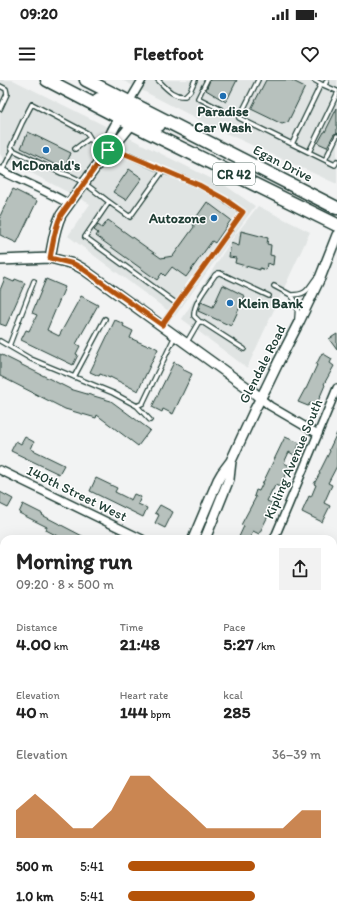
<!DOCTYPE html>
<meta charset="utf-8">
<style>
:root{--surface:#fff;--page:#f2f2f2;--text:#222;--muted:#767676;--accent:#b45309}
body{margin:0;font-family:Itim,sans-serif;background:var(--page);color:var(--text);height:100vh;display:flex;flex-direction:column;font-size:15px;white-space:nowrap}
*{box-sizing:border-box;margin:0}
p{font-size:13px;color:var(--muted)}
.icon{flex:none;width:22px;height:22px;fill:none;stroke:currentColor;stroke-width:2;stroke-linecap:round;stroke-linejoin:round}
.map{position:relative;flex:1;overflow:hidden}
.side{position:absolute;left:0px;top:455px;width:337px;height:384px;display:flex;flex-direction:column;background:var(--surface);border-radius:12px 12px 0 0;box-shadow:0 4px 16px #0002}
.side>*{flex:none}
.pin{position:absolute;display:grid;place-items:center;width:34px;height:34px;color:#fff;margin:-17px;border:2px solid #fff;border-radius:50%;box-shadow:0 1px 4px #0007}
.round{display:grid;place-items:center;flex:none;width:42px;height:42px;border-radius:0px;background:var(--page)}
.headline{display:flex;align-items:center;justify-content:space-between;height:68px;padding:0 16px}
h1{font-size:22px;font-weight:700;line-height:30px}
.figures{display:grid;grid-template-columns:repeat(3,1fr);gap:6px;height:68px;padding:4px 16px}
.figures div{display:grid;align-content:center}
.figures b{font-size:17px;font-weight:700}
.figures small{font-size:11px;font-weight:400}
.figures p{font-size:11px}
.chart{height:112px;padding:8px 16px}
.chart p{display:flex;justify-content:space-between}
.chart svg{width:100%;height:72px;margin-top:4px;fill:var(--accent);opacity:.7}
ul{padding:0 16px;list-style:none;font-size:13px}
li{display:grid;grid-template-columns:64px 48px 1fr;align-items:center;height:30px}
li i{height:10px;border-radius:5px;background:var(--accent)}
.status{display:flex;justify-content:space-between;align-items:center;height:28px;padding:0 20px;background:var(--surface);direction:ltr}
.status svg{height:11px;fill:currentColor}
header{display:flex;justify-content:space-between;align-items:center;height:52px;padding:0 16px;background:var(--surface);font-size:18px;font-weight:700}
.map>svg:first-child{display:block}
.built{fill:#e0e4e3}
.lines{fill:none;stroke-linecap:round;stroke-linejoin:round}
.river{stroke:#a1adaa;stroke-width:13}
.building{fill:#b7c1bd;stroke:#1f3d34}
.lane-casing{stroke:#1f3d34;stroke-width:6}
.street-casing{stroke:#1f3d34;stroke-width:10}
.secondary-casing{stroke:#1f3d34;stroke-width:12}
.highway-casing{stroke:#1f3d34;stroke-width:15}
.lane{stroke:#fff;stroke-width:3.5}
.street{stroke:#fff;stroke-width:7}
.secondary{stroke:#fff;stroke-width:9}
.highway{stroke:#fff;stroke-width:12}
.route-casing{stroke:#fff;stroke-width:8}
.route{stroke:#b45309;stroke-width:5}
.poi-dot{fill:#1f6fb2;stroke:#fff;stroke-width:1.5}
.labels{text-anchor:middle;stroke-width:3;stroke-linejoin:round;paint-order:stroke}
.shield{fill:#fff;stroke:#627771;stroke-width:1}
.shield-label{font-size:13px;font-weight:bold;fill:#1f3d34}
.poi-label{font-size:14px;font-weight:bold;fill:#1f3d34;stroke:#fff}
.street-label{font-size:14px;fill:#1f3d34;stroke:#fff}
</style>
<div class="status"><b>09:20</b><svg viewBox="0 0 49 12"><path d="M0 12V9h3v3zM5 12V6h3v6zM10 12V3h3v9zM15 12V0h3v12zM26 1h20v11H26zM47 4h2v5h-2z"/></svg></div>
<header><svg class="icon" aria-label="menu" viewBox="0 0 24 24"><path d="M4 6h16M4 12h16M4 18h16"/></svg>Fleetfoot<svg class="icon" aria-label="heart" viewBox="0 0 24 24"><path d="M12 20l-8-8c-3-5 5-10 8-4 3-6 11-1 8 4z"/></svg></header>
<div class="map">
<svg width="337" height="839" viewBox="0 0 337 839">
<rect width="100%" height="100%" fill="#f2f3f3"/>
<filter id="ink" filterUnits="userSpaceOnUse"><feTurbulence type="fractalNoise" baseFrequency=".025" numOctaves="2"/><feDisplacementMap in="SourceGraphic" scale="8" xChannelSelector="R" yChannelSelector="G"/><feConvolveMatrix kernelMatrix="1 2 1 2 8 2 1 2 1" color-interpolation-filters="sRGB"/></filter>
<g filter="url(#ink)">
<path class="built" d="M0 0H13L226 106 255 126 175 236 68 156 90 124 3 78 0 74Z
M122 0H337V104L219 50Z
M258 126 310 152 247 288 182 239 230 162Z
M0 464 4 466V743L0 742Z
M0 745 4 746V835H108V839H0Z"/>
<g class="lines">
<path class="river" d="M333 548 337 546
M333 776 337 779"/>
</g>
<path class="building" d="M210 0H237L226 22 206 10Z
M266 0H291L305 7 288 42 282 44 251 29Z
M337 28V53L334 54 327 67 318 63 324 52H325Z
M28 52 71 73 64 89 21 68Z
M129 89 142 98 126 120 113 112Z
M13 109 37 121 17 163 0 155V136Z
M207 122 231 140 215 163 212 161 186 197 172 187 165 196 162 193 157 200 96 156 98 153 94 150 98 145 102 148 108 140 161 178 173 176 194 147 193 142Z
M241 151 268 158 267 164 271 165 270 175 274 176 273 185 267 183 266 190 260 188V190L235 183 236 178 229 177 231 163 239 166Z
M5 198 14 202 15 199 25 203 6 246 0 244V210Z
M46 199 65 207 47 250 59 256 81 216 98 225 76 264 80 266 76 274 78 275 73 285 21 260 26 250 29 251 37 235 32 233Z
M223 205 245 216 231 246 198 231 201 222 213 227Z
M115 240 124 244 123 246 133 251 130 258 148 266 149 264 158 269 138 311 110 297V298L100 294 99 296 90 292Z
M337 254V270L329 259Z
M322 273 332 279 330 283 334 286 324 304 325 305 316 326 310 323 308 326 298 322 305 309H306L317 285H316Z
M0 274 70 309 111 321 150 350 138 366 97 335 96 338 65 329 0 296Z
M174 282 183 287 182 289 192 294 173 334 163 329 162 332 152 327Z
M337 353V386L328 403 332 405 324 423 330 426 322 442 302 432 309 416 311 417 316 405 314 404 320 393H319L330 371 329 370Z
M25 357 34 362 31 369 64 385 59 394 11 371 16 361 21 364Z
M285 357 300 363 294 375 289 372 284 383 290 386 280 407 275 405 273 410H272L267 421 274 424 259 454 253 451 250 459H238L244 446 241 445 256 417 254 416 256 410 259 411Z
M96 398 117 408 115 412 131 420 134 414 141 417 138 424 147 428 143 437 90 411Z
M0 412 13 419 8 428 0 424Z
M23 424 43 434 42 435 88 459H63L46 450 47 447 19 433Z
M160 425 173 432 165 448 155 443 159 435 155 433Z"/>
<g class="lines">
<g class="lane-casing">
<path id="lane" d="M158 0C166 8 173 17 185 16L190 11 195 0
M207 0 198 18 222 30
M258 0 239 38 292 64 321 4 337 11
M314 0 321 4
M325 5 327 0
M0 6 6 9 7 14 0 29
M116 64 123 73 163 91
M292 64 335 85 337 81
M75 69 90 58
M107 69 92 61 87 53 32 24 22 43 11 67 13 70 61 93C80 97 94 111 109 122
M309 72 337 14
M325 80 337 56
M2 91 13 70
M274 206 291 215
M297 238C298 229 298 223 291 215 307 215 307 210 316 198
M200 242 194 236C193 223 208 206 215 195L218 193H220L269 216
M162 245 243 132C218 115 192 99 163 91L130 137 109 122 85 157 177 224
M0 261 31 279 113 313 137 326 150 340
M187 262 198 243 200 242H202L244 269
M9 266 34 201
M74 297 105 239
M137 326 143 323 175 256
M0 499H4
M0 524 4 525
M86 839V835
M182 839V835"/>
</g>
<g class="street-casing">
<path id="street" d="M129 22 142 0
M0 90C23 102 47 111 69 124
M260 318 270 326 318 354
M0 390 142 459
M274 459 288 426 337 308
M333 487 337 488"/>
</g>
<g class="secondary-casing">
<path id="secondary" d="M108 70C108 58 113 47 121 38
M50 178C53 164 54 149 61 135L108 70 115 65 132 44
M0 180 50 178 74 184 83 189 252 311 260 318
M231 381 255 329 266 308 279 281 298 244 320 198 337 155
M193 459 218 400 222 393 231 381 229 399 205 459
M125 839V835"/>
</g>
<g class="highway-casing">
<path id="highway" d="M47 0 132 44 337 145
M86 0 337 128
M99 19 119 26H124L129 22
M121 38 130 35 135 36 159 45"/>
</g>
<use href="#lane" class="lane"/>
<use href="#street" class="street"/>
<use href="#secondary" class="secondary"/>
<use href="#highway" class="highway"/>
</g>
</g>
<g class="lines" filter="url(#ink)">
<g class="route-casing">
<path id="route" d="M116 64 123 73 199 105 226 120 243 132 162 245 83 189 74 184 50 178C53 164 54 149 61 135L108 70Z"/>
</g>
<use href="#route" class="route"/>
</g>
<g class="poi-dot">
<circle cx="223" cy="16" r="4"/>
<circle cx="46" cy="70" r="4"/>
<circle cx="214" cy="138" r="4"/>
<circle cx="230" cy="223" r="4"/>
</g>
<g class="labels">
<rect class="shield" x="213" y="83" width="42" height="22" rx="3"/>
<g class="shield-label">
<text x="234" y="99">CR 42</text>
</g>
<g class="poi-label">
<text x="223" y="36">Paradise<tspan x="223" dy="16">Car Wash</tspan></text>
<text x="46" y="90">McDonald's</text>
<text x="206" y="143" text-anchor="end">Autozone</text>
<text x="238" y="228" text-anchor="start">Klein Bank</text>
</g>
<g class="street-label">
<text transform="translate(283 83) rotate(27)" y="5">Egan Drive</text>
<text transform="translate(262 284) rotate(-63)" y="5">Glendale Road</text>
<text transform="translate(293 379) rotate(-67)" y="5">Kipling Avenue South</text>
<text transform="translate(77 413) rotate(26)" y="5">140th Street West</text>
</g>
</g>
</svg>
<div class="pin" style="left:108px;top:70px;background:#1e9e55"><svg class="icon" aria-label="arrive" viewBox="0 0 24 24"><path d="M6 21V4h12l-3 4 3 4H6"/></svg></div>
<section class="side">
<div class="headline"><div><h1>Morning run</h1><p>09:20 · 8 × 500 m</p></div><a class="round"><svg class="icon" aria-label="share" viewBox="0 0 24 24"><path d="M12 15V3M7 8l5-5 5 5M5 13v7h14v-7"/></svg></a></div>
<div class="figures">
<div><p>Distance</p><b>4.00<small> km</small></b></div>
<div><p>Time</p><b>21:48</b></div>
<div><p>Pace</p><b>5:27<small> /km</small></b></div>
</div>
<div class="figures">
<div><p>Elevation</p><b>40<small> m</small></b></div>
<div><p>Heart rate</p><b>144<small> bpm</small></b></div>
<div><p>kcal</p><b>285</b></div>
</div>
<div class="chart"><p><span>Elevation</span>36–39 m</p>
<svg viewBox="0 0 160 44" preserveAspectRatio="none"><path d="M0 44V27L10 17L20 27L30 38L40 38L50 27L60 6L70 6L80 17L90 27L100 38L110 38L120 38L130 38L140 38L150 27L160 27V44z"/></svg>
</div>
<ul>
<li><b>500 m</b>5:41<i style="width:66%"></i></li>
<li><b>1.0 km</b>5:41<i style="width:66%"></i></li>
</ul>
</section>
</div>
